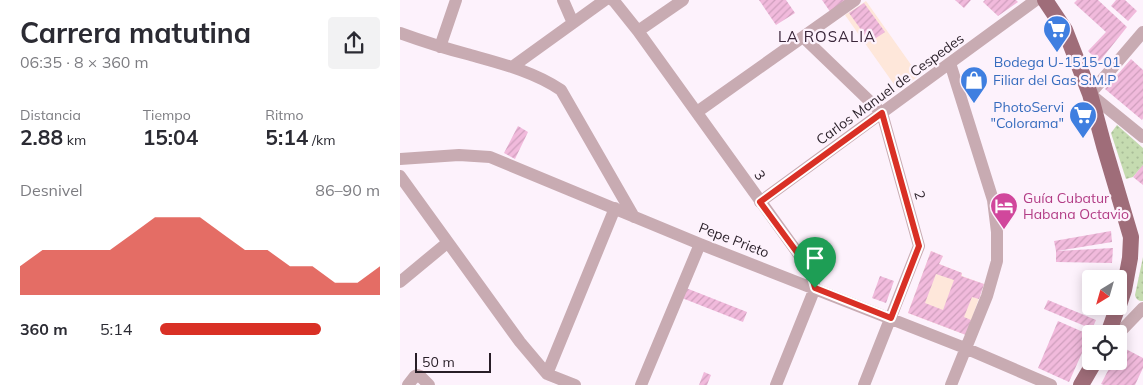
<!DOCTYPE html>
<html lang="es">
<meta charset="utf-8">
<style>
:root{--surface:#fff;--page:#f2f2f3;--text:#2b2b33;--muted:#7c7c81;--accent:#d93025}
body{margin:0;font-family:Mulish,sans-serif;background:var(--page);color:var(--text);height:100vh;display:flex;flex-direction:column;font-size:19px;white-space:nowrap}
*{box-sizing:border-box;margin:0}
p{font-size:16px;color:var(--muted)}
.icon{flex:none;width:28px;height:28px;fill:none;stroke:currentColor;stroke-width:2;stroke-linecap:round;stroke-linejoin:round}
.map{position:relative;flex:1;overflow:hidden}
.panel{display:flex;flex-direction:column;background:var(--surface);width:400px}
.panel>*{flex:none}
.needle{width:32px;rotate:217deg}
.tools{position:absolute;left:682px;top:270px;display:grid;gap:10px}
.tools a{display:grid;place-items:center;width:45px;height:45px;border-radius:5px;background:var(--surface);box-shadow:0 2px 12px #0003;font-size:25px}
.scale{position:absolute;left:15px;bottom:12px;width:76px;box-sizing:border-box;padding-left:5px;border:2px solid #281e27;border-top:0;font-size:14px;line-height:18px;white-space:nowrap;color:#281e27;-webkit-text-stroke:4px #fdf2fc;paint-order:stroke}
.pin{position:absolute;display:grid;place-items:center;width:42px;height:42px;color:#fff;margin:-51px -21px;border-radius:50% 50% 50% 0;rotate:-45deg;box-shadow:0 0 5px #0007}
.pin .icon{rotate:45deg}
.round{display:grid;place-items:center;flex:none;width:52px;height:52px;border-radius:5px;background:var(--page)}
.headline{display:flex;align-items:center;justify-content:space-between;height:85px;padding:0 20px}
h1{font-size:28px;font-weight:700;line-height:38px}
.metrics{display:grid;grid-template-columns:repeat(3,1fr);gap:8px;height:85px;padding:5px 20px}
.metrics div{display:grid;align-content:center}
.metrics b{font-size:21px;font-weight:700}
.metrics small{font-size:14px;font-weight:400}
.metrics p{font-size:14px}
.chart{height:140px;padding:10px 20px}
.chart p{display:flex;justify-content:space-between}
.chart svg{width:100%;height:90px;margin-top:5px;fill:var(--accent);opacity:.7}
ul{padding:0 20px;list-style:none;font-size:16px}
li{display:grid;grid-template-columns:80px 60px 1fr;align-items:center;height:38px}
li i{height:12px;border-radius:6px;background:var(--accent)}
main{display:flex;flex:1;min-height:0}
.map>svg:first-child{display:block}
.education{fill:#fee7da}
.park{fill:url(#park-dots)}
.building{fill:url(#building-hatch);fill-rule:evenodd}
.lines{fill:none;stroke-linecap:round;stroke-linejoin:round}
.minor{stroke:#c8abb2;stroke-width:12}
.major{stroke:#9f6d79;stroke-width:16}
.route-casing{stroke:#fff;stroke-width:10}
.route{stroke:#d93025;stroke-width:6}
.labels{text-anchor:middle;stroke-width:4.5;stroke-linejoin:round;paint-order:stroke}
.shop-label{font-size:14px;fill:#366cbe;stroke:#fdf2fc}
.street-label{font-size:14px;fill:#281e27;stroke:#fdf2fc}
.hotel-label{font-size:14px;fill:#b23c85;stroke:#fdf2fc;text-anchor:start}
.neighbourhood-label{font-size:15px;letter-spacing:1px;fill:#3a263a;stroke:#fdf2fc}
</style>
<main>
<section class="panel">
<div class="headline"><div><h1>Carrera matutina</h1><p>06:35 · 8 × 360 m</p></div><a class="round"><svg class="icon" aria-label="share" viewBox="0 0 24 24"><path d="M12 15V3M7 8l5-5 5 5M5 13v7h14v-7"/></svg></a></div>
<div class="metrics">
<div><p>Distancia</p><b>2.88<small> km</small></b></div>
<div><p>Tiempo</p><b>15:04</b></div>
<div><p>Ritmo</p><b>5:14<small> /km</small></b></div>
</div>
<div class="chart"><p><span>Desnivel</span>86–90 m</p>
<svg viewBox="0 0 160 44" preserveAspectRatio="none"><path d="M0 44V30L10 22L20 22L30 22L40 22L50 14L60 6L70 6L80 6L90 14L100 22L110 22L120 30L130 30L140 38L150 38L160 30V44z"/></svg>
</div>
<ul>
<li><b>360 m</b>5:14<i style="width:73%"></i></li>
</ul>
</section>
<div class="map">
<svg width="743" height="385" viewBox="0 0 743 385">
<defs>
<pattern id="park-dots" width="8" height="8" patternUnits="userSpaceOnUse" patternTransform="scale(1.25)"><rect width="8" height="8" fill="#c5dbb0"/><path d="M2 2h.1M6 6h.1" fill="none" stroke="#a9bc97" stroke-width="1.8" stroke-linecap="round"/></pattern>
<pattern id="building-hatch" width="6" height="6" patternUnits="userSpaceOnUse" patternTransform="scale(1.25)"><rect width="6" height="6" fill="#f1badc"/><path d="M-1 1l2-2M0 6l6-6M5 7l2-2" fill="none" stroke="#cf9fbd"/></pattern>
</defs>
<rect width="100%" height="100%" fill="#fdf2fc"/>
<path class="education" d="M466 1 519 76 498 90 445 15Z
M531 251 543 256 539 264 562 273V276L584 284 566 335 508 313Z"/>
<path class="park" d="M717 125 743 148V165L733 177 726 179 711 133Z
M743 257V301C738 301 736 299 735 295Z"/>
<path class="building" d="M359 0H386L395 13 376 25Z
M422 0H449L431 13Z
M555 0H571L564 8Z
M585 0H616L618 2 598 16 583 2Z
M677 0H698L727 27 699 62 688 51 706 32 674 3Z
M716 0H725L737 11 728 21 711 6Z
M464 3 485 32 470 42 449 13Z
M731 59 743 70V118L742 120 705 89Z
M118 126 128 132 115 159 104 153Z
M743 165V185L733 177Z
M711 231 712 242 657 251 713 248 712 263 656 262V251L654 241Z
M531 251 543 256 539 264 562 273 561 276 584 284 579 299 572 297 564 317 571 320 566 335 508 313ZM536 274 554 280 543 310 525 303Z
M480 276 494 281 486 303 472 298Z
M286 288 347 312 343 322 282 298Z
M648 300 696 320 692 329 644 309Z
M658 321 690 335 669 382 638 368Z
M722 347 743 358V368L735 385H704L701 384 713 361H719V352Z
M304 372 311 375 307 385H299Z"/>
<g class="lines">
<path class="minor" d="M163 0 173 23
M212 0 214 1 238 31 410 270 415 288 376 385
M238 31 283 0
M743 32 690 94 743 137
M0 33C22 41 44 48 67 54 99 63 133 71 161 90L234 217
M403 37 482 113 519 246 464 385
M40 47 56 0
M550 63 593 200 597 232V261L587 296 551 385
M112 67 205 0
M297 112 455 0
M0 159 59 155 90 157 300 244 565 348 651 385
M0 176 120 342 147 374 175 385
M360 202 636 0
M0 282 47 243
M718 334 743 308
M147 374 215 208
M8 385 15 376 17 375 20 376 29 385
M241 385 300 244"/>
<path class="major" d="M645 0 665 30 690 94 704 146 731 237 730 258 724 290 719 305
M708 334 718 306
M681 385 695 361"/>
</g>
<g class="lines">
<g class="route-casing">
<path id="route" d="M482 113 519 246 491 318 415 288 410 270 360 202Z"/>
</g>
<use href="#route" class="route"/>
</g>
<defs>
<g id="supermarket-pin" transform="scale(1.4375)"><path d="M0 17L-7.5 6A9.5 9.5 0 1 1 7.5 6Z" fill="#3f7fe0" stroke="#fdf2fc"/><path d="M-6-5.5h2.5l.6 2H6L4.5 2H-2.5L-4.4-4H-6ZM-1.5 3.2a1.3 1.3 0 1 0 .1 0ZM3 3.2a1.3 1.3 0 1 0 .1 0Z" fill="#fff"/></g>
<g id="shop-pin" transform="scale(1.4375)"><path d="M0 17L-7.5 6A9.5 9.5 0 1 1 7.5 6Z" fill="#3f7fe0" stroke="#fdf2fc"/><path d="M-5-2.5h2.3a2.7 3.5 0 0 1 5.4 0H5L5.5 6h-11ZM-1.5-2.5h3a1.5 2.3 0 0 0-3 0Z" fill="#fff"/></g>
<g id="hotel-pin" transform="scale(1.4375)"><path d="M0 17L-7.5 6A9.5 9.5 0 1 1 7.5 6Z" fill="#d1479c" stroke="#fdf2fc"/><path d="M-6-4.5h1.5V1H6V5H4.5V3h-9V5H-6ZM-4 0a1.8 1.8 0 1 1 3.6 0ZM.5 0V-2.5h3Q6-2.5 6 0Z" fill="#fff"/></g>
</defs>
<g fill-rule="evenodd">
<use href="#supermarket-pin" x="657" y="29"/>
<use href="#shop-pin" x="574" y="80"/>
<use href="#supermarket-pin" x="683" y="115"/>
<use href="#hotel-pin" x="604" y="206"/>
</g>
<g class="labels">
<g class="shop-label">
<text x="657" y="67">Bodega U-1515-01</text>
<text x="593" y="85" text-anchor="start">Filiar del Gas S.M.P</text>
<text x="664" y="112" text-anchor="end">PhotoServi<tspan x="664" dy="16">"Colorama"</tspan></text>
</g>
<g class="street-label">
<text transform="translate(490 89) rotate(-36)" y="5">Carlos Manuel de Cespedes</text>
<text transform="translate(360 175) rotate(55)" y="5">3</text>
<text transform="translate(520 195) rotate(74)" y="5">2</text>
<text transform="translate(334 240) rotate(21)" y="5">Pepe Prieto</text>
</g>
<g class="hotel-label">
<text x="623" y="203">Guía Cubatur<tspan x="623" dy="16">Habana Octavio</tspan></text>
</g>
<g class="neighbourhood-label">
<text x="427" y="42">LA ROSALIA</text>
</g>
</g>
</svg>
<div class="tools">
<a><svg class="needle" viewBox="-14 -14 28 28"><path d="M0-13l5 13h-10z" fill="#e53935"/><path d="M0 13l5-13h-10z" fill="#7c7c81"/></svg></a>
<a><svg class="icon" aria-label="locate" viewBox="0 0 24 24"><circle cx="12" cy="12" r="6"/><path d="M12 2v4M12 18v4M2 12h4M18 12h4"/></svg></a>
</div>
<div class="scale">50 m</div>
<div class="pin" style="left:415px;top:288px;background:#1e9e55"><svg class="icon" aria-label="arrive" viewBox="0 0 24 24"><path d="M6 21V4h12l-3 4 3 4H6"/></svg></div>
</div>
</main>
